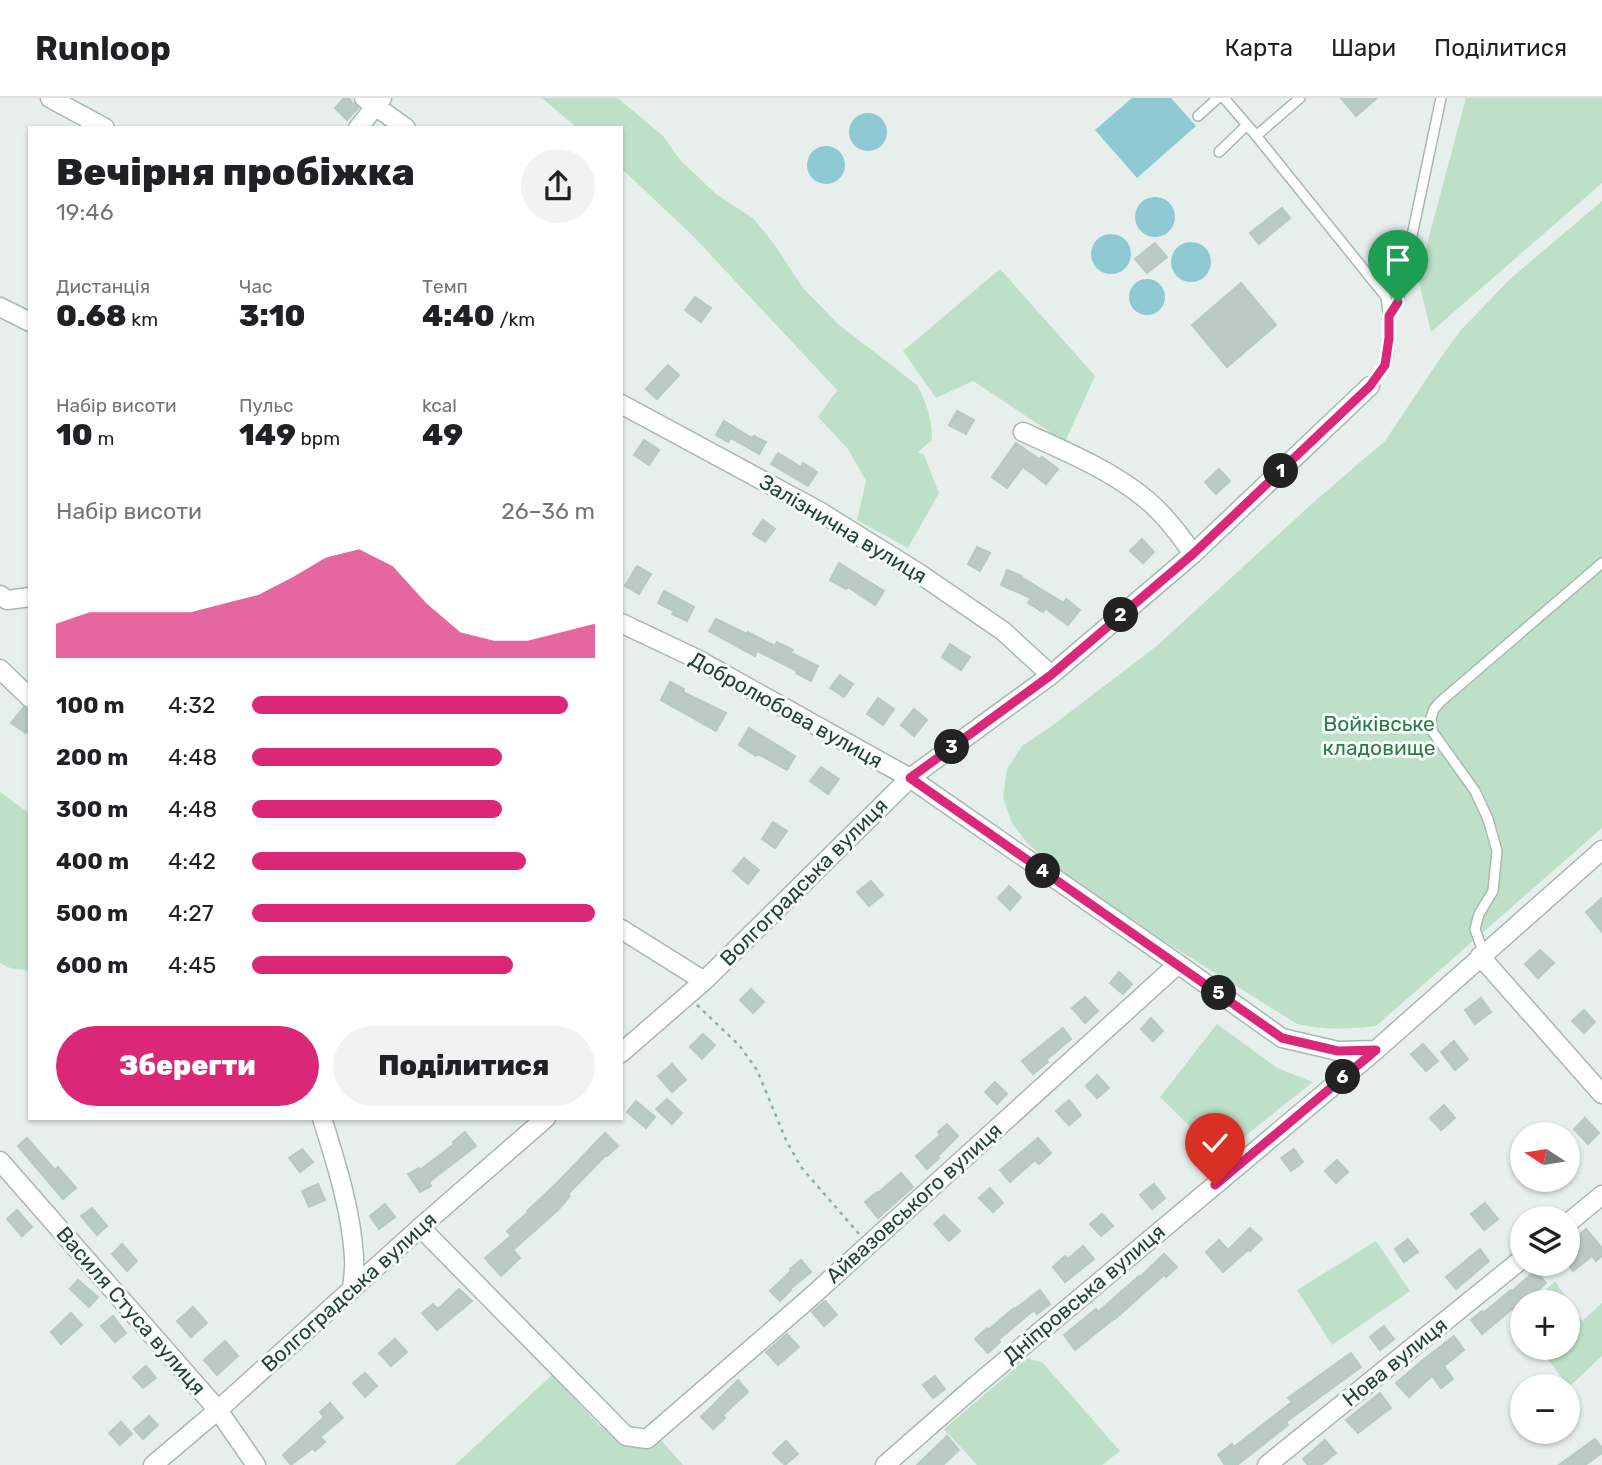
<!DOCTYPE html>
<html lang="uk">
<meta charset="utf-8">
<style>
:root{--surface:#fff;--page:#f2f2f2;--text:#202124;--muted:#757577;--line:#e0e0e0;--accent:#db2777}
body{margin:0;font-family:Rubik,sans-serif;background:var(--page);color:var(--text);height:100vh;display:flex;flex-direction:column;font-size:26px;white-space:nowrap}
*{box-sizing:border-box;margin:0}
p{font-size:23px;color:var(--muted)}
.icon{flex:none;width:38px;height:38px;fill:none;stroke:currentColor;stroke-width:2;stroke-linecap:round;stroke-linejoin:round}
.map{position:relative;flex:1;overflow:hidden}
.panel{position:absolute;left:28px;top:28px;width:595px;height:994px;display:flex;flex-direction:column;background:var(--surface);border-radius:0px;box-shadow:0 2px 5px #0004}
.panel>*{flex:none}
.needle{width:46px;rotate:282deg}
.tools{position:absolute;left:1510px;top:1024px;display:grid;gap:14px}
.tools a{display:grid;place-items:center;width:70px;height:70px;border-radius:50%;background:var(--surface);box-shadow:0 2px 5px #0004;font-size:35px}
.pin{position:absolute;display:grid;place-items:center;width:60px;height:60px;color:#fff;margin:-72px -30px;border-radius:50% 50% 50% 0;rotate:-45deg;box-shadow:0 0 7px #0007}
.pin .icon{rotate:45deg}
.km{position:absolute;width:35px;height:35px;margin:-18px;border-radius:50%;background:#222;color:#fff;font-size:19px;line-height:35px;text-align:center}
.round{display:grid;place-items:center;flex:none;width:74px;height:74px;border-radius:37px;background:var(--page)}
.overview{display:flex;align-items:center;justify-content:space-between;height:119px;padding:0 28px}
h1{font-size:38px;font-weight:800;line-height:52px}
.metrics{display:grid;grid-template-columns:repeat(3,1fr);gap:10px;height:119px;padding:7px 28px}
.metrics div{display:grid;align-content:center}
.metrics b{font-size:30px;font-weight:800}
.metrics small{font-size:19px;font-weight:400}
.metrics p{font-size:19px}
.chart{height:196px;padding:14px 28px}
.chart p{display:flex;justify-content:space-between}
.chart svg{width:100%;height:126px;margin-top:7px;fill:var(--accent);opacity:.7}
.cta{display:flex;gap:14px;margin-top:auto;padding:14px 28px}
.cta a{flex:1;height:80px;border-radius:42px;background:var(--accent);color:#fff;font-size:28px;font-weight:800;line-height:80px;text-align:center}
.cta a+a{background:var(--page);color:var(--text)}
ul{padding:0 28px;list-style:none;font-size:23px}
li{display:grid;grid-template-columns:112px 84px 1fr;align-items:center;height:52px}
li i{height:18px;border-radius:9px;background:var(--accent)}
header{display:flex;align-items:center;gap:42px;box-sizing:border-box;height:98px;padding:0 35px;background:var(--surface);border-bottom:2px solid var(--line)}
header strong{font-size:33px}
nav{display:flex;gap:38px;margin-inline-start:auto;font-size:24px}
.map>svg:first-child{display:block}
.green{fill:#bfe0c8}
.water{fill:#8ec9d4}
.building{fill:#bbcac4;stroke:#b8c9c2;stroke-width:2}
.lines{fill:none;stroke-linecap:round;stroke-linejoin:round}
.lane-casing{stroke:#a8b8b2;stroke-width:12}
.street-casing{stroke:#a8b8b2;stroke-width:21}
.path{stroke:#86b3a5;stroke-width:2.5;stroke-dasharray:3.5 5;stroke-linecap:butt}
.lane{stroke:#fff;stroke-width:9}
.street{stroke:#fff;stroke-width:18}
.route-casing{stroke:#fff;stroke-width:14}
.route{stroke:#db2777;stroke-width:9}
.labels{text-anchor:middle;stroke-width:6;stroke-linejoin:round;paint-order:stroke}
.street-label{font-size:21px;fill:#24423a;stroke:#f7fbf9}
.park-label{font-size:21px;fill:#2d7a4b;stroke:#f7fbf9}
</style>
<header>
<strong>Runloop</strong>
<nav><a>Карта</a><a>Шари</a><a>Поділитися</a></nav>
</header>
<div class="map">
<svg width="1602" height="1367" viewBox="0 0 1602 1367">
<rect width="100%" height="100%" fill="#e6efeb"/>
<path class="green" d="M542 0H617L619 1 663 38 681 63 716 96 754 121 774 146 803 190 838 226 917 287C927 306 932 321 932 342L918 354 924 357 939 395 908 450 857 422 866 383 848 351 818 319 835 295 838 293 693 138 621 70V30H577Z
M1466 0H1602V85L1431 234 1418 180Z
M1602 103V730L1376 928C1349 931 1324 932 1297 926L1164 843 1054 769 1027 745 1012 725 1003 700 1007 671 1022 648 1052 628 1159 546 1316 402 1385 343 1439 262 1461 232 1510 181Z
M1000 171 1095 278 1065 344 973 283 936 300 903 253Z
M0 694 30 716V873L10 870 0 865Z
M1217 926 1277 970 1313 984 1220 1058 1160 999Z
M1376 1143 1410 1193 1332 1247 1297 1192Z
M1555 1183 1582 1223 1602 1205V1258L1569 1289 1539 1250H1568V1204H1534Z
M1027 1260 1043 1265 1120 1353 1102 1367H977L944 1331Z
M552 1277 597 1325 621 1345 649 1350 660 1341 683 1367H455Z"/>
<path class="water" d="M1132 0H1171L1196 28 1137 80 1095 32Z
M849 34a19 19 0 1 1 38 0a19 19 0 1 1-38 0Z
M807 67a19 19 0 1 1 38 0a19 19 0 1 1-38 0Z
M1135 119a20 20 0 1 1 40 0a20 20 0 1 1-40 0Z
M1091 156a20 20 0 1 1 40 0a20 20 0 1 1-40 0Z
M1171 164a20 20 0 1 1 40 0a20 20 0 1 1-40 0Z
M1129 199a18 18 0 1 1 36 0a18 18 0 1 1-36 0Z"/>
<path class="building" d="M344 0H348L358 10 347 22 335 10Z
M1341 0H1377L1356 18Z
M1282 110 1290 120 1259 146 1250 135Z
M1155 145 1167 159 1147 175 1135 161Z
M1241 185 1276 227 1227 269 1192 227Z
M695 199 711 210 701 224 685 212Z
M668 267 679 277 657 301 646 291Z
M957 313 974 322 966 336 949 327Z
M724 323 752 340 754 338 766 344 759 356 731 340 728 344 716 337Z
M644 342 659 352 649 367 634 357Z
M1016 345 1039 361 1042 359 1058 371 1046 386 1023 369 1007 390 992 379Z
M778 355 801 369 803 365 817 374 808 388 771 366Z
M1219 371 1230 383 1216 396 1205 384Z
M763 422 775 431 765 444 753 436Z
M1142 441 1154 454 1143 465 1130 453Z
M977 449 990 455 980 473 968 466Z
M839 465 884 493 875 507 848 489 846 491 830 482Z
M637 468 651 476 639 496 625 488Z
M1007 472 1022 478 1021 479 1064 505 1066 501 1080 512 1068 527 1045 510 1043 514 1028 505 1031 500 1001 487Z
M664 493 694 509 687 523 672 516 674 513 658 505Z
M716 521 747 536 748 534 775 548 777 544 793 552 791 555 818 568 811 583 796 575 797 573 757 553 755 558 709 533Z
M950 546 970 559 961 572 942 559Z
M840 577 853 586 844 599 830 590Z
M670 584 684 591 683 594 726 615 716 633 661 602Z
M878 600 894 611 883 627 867 616Z
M24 609 30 614V629L26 635 11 625Z
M914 611 927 622 914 638 901 627Z
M749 630 795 658 787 672 758 656 756 658 739 647Z
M821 669 839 681 828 696 810 683Z
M773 724 787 733 775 750 762 741Z
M744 760 759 772 748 786 733 773Z
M871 783 883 797 869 808 857 794Z
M1009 788 1021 799 1010 812 998 800Z
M1602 800V834L1586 814Z
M1540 852 1554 865 1538 880 1525 866Z
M1119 874 1132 886 1123 896 1110 885Z
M751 891 764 904 753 915 740 902Z
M1085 899 1098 913 1085 925 1072 910Z
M1481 900 1491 914 1475 926 1465 912Z
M1584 912 1595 924 1584 935 1572 923Z
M1151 920 1163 933 1153 943 1141 931Z
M1063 930 1071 941 1046 962 1048 964 1033 976 1022 963Z
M703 936 715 947 702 961 690 949Z
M1454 943 1468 961 1455 972 1441 954Z
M1423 946 1438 963 1426 973 1411 956Z
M672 966 686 982 672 994 658 978Z
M1097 977 1109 990 1097 1000 1086 988Z
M995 984 1007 996 997 1006 985 994Z
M667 1001 682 1015 672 1026 656 1011Z
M1069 1002 1081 1017 1069 1027 1056 1013Z
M636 1003 655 1019 646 1030 627 1014Z
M1444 1007 1455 1020 1441 1032 1430 1020Z
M1585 1020 1599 1035 1588 1046 1574 1031Z
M947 1026 958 1038 938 1058 939 1060 927 1071 916 1058 940 1037 938 1034Z
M465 1034 476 1048 429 1084 431 1088 420 1094 408 1076 419 1070 420 1072 454 1046 453 1044Z
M605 1035 618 1048 607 1058 606 1057 568 1096 570 1098 558 1112 513 1152 520 1160 501 1178 485 1160 511 1138 507 1133 528 1114 527 1113 557 1085Z
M27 1040 55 1072 58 1069 76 1090 63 1101 18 1048Z
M1038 1040 1051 1055 1039 1066 1035 1062 1010 1084 1000 1072Z
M302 1051 313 1064 300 1074 289 1060Z
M1294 1051 1303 1064 1291 1073 1281 1060Z
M1337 1062 1348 1074 1336 1085 1325 1073Z
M901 1075 913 1089 878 1120 865 1104 877 1094 878 1095Z
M318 1086 325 1102 309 1109 302 1093Z
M1154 1086 1165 1100 1152 1111 1140 1097Z
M990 1090 1003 1105 993 1114 979 1100Z
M1485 1105 1498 1121 1484 1132 1471 1116Z
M385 1106 395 1119 379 1131 370 1118Z
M92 1110 107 1128 97 1137 81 1118Z
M17 1112 32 1129 22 1138 7 1121Z
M1102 1116 1113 1128 1101 1138 1090 1126Z
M944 1117 960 1133 949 1143 934 1126Z
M1250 1130 1262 1141 1250 1153 1248 1152 1223 1174 1206 1154 1219 1142 1228 1152Z
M1586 1131 1602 1150V1158L1596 1163 1592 1158 1573 1173 1568 1166V1157L1581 1146 1576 1140Z
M1408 1141 1418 1154 1404 1164 1395 1151Z
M122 1146 137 1163 127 1173 112 1156Z
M1083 1148 1094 1161 1065 1184 1053 1169 1065 1158 1068 1161Z
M1480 1151 1489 1163 1456 1191 1446 1179Z
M1164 1156 1177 1169 1166 1179 1164 1177 1116 1220V1219L1075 1252 1064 1237 1096 1211 1098 1214 1139 1178 1140 1179Z
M801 1162 811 1174 790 1191 791 1192 780 1203 770 1193 791 1173 790 1171Z
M1535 1173 1546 1185 1536 1194 1535 1192 1482 1236 1471 1222 1482 1213 1483 1215 1511 1192 1512 1193Z
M78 1182 98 1199 89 1209 70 1191Z
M459 1191 472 1203 437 1232 422 1215 433 1206 438 1211Z
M1040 1192 1050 1206 1037 1216 1034 1212 998 1242 1000 1244 988 1255 975 1241 987 1230 988 1232 1014 1210 1015 1211Z
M825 1203 837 1217 824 1228 812 1214Z
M193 1209 207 1225 191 1239 177 1223Z
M71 1215 82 1227 61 1246 51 1234Z
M113 1218 126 1235 115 1244 101 1228Z
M1384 1228 1394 1241 1380 1252 1370 1239Z
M787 1236 799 1249 778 1267 766 1254Z
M1454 1238 1464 1252 1444 1268 1453 1281 1441 1290 1432 1278 1409 1299 1396 1285 1423 1262Z
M395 1241 407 1254 391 1268 379 1255Z
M225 1243 238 1258 217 1277 204 1262Z
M1351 1255 1361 1269 1286 1324 1288 1327 1237 1367H1225L1218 1357 1232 1346 1234 1349 1292 1304 1288 1300Z
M146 1268 156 1280 143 1290 133 1279Z
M365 1275 377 1288 365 1299 353 1285Z
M935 1278 945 1291 933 1300 923 1287Z
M738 1282 748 1294 723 1317 725 1320 713 1331 701 1319Z
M1380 1295 1391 1310 1358 1335 1346 1322Z
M330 1305 343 1320 320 1339 325 1344 315 1353 313 1350 291 1367 283 1357 324 1319 320 1314Z
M149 1318 158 1327 143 1341 134 1331Z
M121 1324 132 1336 120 1347 109 1335Z
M947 1338 959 1352 943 1367H917Z
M1595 1341 1602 1350V1355L1585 1367H1559Z
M1325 1342 1336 1355 1321 1367H1308L1303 1361Z
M786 1343 798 1356 785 1367 773 1355Z"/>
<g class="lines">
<g class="lane-casing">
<path id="lane" d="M1224 0 1254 35 1386 199C1389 220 1392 244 1386 265 1383 273 1375 281 1370 288
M1198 18 1218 0
M1256 38 1300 0
M1219 54 1247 27
M1389 218 1398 204 1441 0
M1480 858 1482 851 1475 831 1479 816 1493 793 1497 753 1488 721 1475 693 1432 633 1431 620 1434 611 1440 604 1602 465"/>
</g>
<g class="street-casing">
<path id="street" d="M50 0 105 30
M364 0 406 30
M358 30 382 0
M0 209 30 224
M621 306 819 413 920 476 1003 533 1051 577
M1023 334C1065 353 1111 372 1147 402 1165 417 1180 437 1193 456
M0 497 7 502 30 499
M621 525 697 561 910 680 1178 866 1282 940 1338 953 1376 952
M0 571 30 600
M621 831 704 883
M1480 858 1602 996
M621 955 704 883 910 680 1051 577 1193 456 1370 288
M322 1020C336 1065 351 1111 354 1159 355 1169 353 1181 352 1191
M0 1063 218 1312 256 1367
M1568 1125 1602 1097
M420 1129 626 1338 647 1341 812 1198 1178 866
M153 1367 218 1312 424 1126 546 1020
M885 1367 974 1289 1376 952 1602 752
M1267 1367 1522 1161"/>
</g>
<path class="path" d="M697 907 739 947 757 972 786 1042 801 1069 859 1136"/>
<use href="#lane" class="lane"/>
<use href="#street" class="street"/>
</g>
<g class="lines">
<g class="route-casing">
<path id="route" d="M1215 1087 1376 952 1338 953 1282 940 910 680 1051 577 1193 456 1370 288 1385 267 1389 240V218L1398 204"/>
</g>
<use href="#route" class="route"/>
</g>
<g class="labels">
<g class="street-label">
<text transform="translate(843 431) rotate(31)" y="7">Залізнична вулиця</text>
<text transform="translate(786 612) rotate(29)" y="7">Добролюбова вулиця</text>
<text transform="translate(804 784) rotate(-45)" y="7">Волгоградська вулиця</text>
<text transform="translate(914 1105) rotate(-42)" y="7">Айвазовського вулиця</text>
<text transform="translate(349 1194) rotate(-42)" y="7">Волгоградська вулиця</text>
<text transform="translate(1084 1196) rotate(-40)" y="7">Дніпровська вулиця</text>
<text transform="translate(131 1213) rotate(49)" y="7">Василя Стуса вулиця</text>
<text transform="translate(1395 1264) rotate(-39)" y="7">Нова вулиця</text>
</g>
<g class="park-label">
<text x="1379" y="633">Войківське<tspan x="1379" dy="24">кладовище</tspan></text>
</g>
</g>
</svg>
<div class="tools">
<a><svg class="needle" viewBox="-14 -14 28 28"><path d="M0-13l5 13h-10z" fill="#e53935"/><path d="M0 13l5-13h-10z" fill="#757577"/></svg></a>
<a><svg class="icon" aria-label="layers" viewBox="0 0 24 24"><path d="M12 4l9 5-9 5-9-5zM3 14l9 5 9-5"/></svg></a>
<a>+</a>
<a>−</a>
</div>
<div class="pin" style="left:1398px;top:204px;background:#1e9e55"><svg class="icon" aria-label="arrive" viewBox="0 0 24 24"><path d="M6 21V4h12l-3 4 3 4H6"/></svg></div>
<div class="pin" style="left:1215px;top:1087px;background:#d93025"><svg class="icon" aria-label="check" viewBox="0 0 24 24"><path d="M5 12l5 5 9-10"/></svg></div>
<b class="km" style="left:1281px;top:373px">1</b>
<b class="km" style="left:1121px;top:517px">2</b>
<b class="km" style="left:952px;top:649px">3</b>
<b class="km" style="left:1043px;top:773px">4</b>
<b class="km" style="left:1219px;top:895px">5</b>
<b class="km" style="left:1343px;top:979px">6</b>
<section class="panel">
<div class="overview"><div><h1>Вечірня пробіжка</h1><p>19:46</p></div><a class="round"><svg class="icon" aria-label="share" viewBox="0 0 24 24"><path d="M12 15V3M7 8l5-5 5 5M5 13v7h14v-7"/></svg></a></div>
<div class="metrics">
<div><p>Дистанція</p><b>0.68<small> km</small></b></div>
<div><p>Час</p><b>3:10</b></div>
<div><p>Темп</p><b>4:40<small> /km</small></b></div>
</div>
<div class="metrics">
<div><p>Набір висоти</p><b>10<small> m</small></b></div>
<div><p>Пульс</p><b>149<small> bpm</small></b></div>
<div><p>kcal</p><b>49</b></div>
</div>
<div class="chart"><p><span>Набір висоти</span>26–36 m</p>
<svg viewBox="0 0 160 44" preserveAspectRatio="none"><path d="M0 44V32L10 28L20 28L30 28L40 28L50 25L60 22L70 16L80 9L90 6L100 12L110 25L120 35L130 38L140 38L150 35L160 32V44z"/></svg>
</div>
<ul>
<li><b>100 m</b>4:32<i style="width:92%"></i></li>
<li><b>200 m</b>4:48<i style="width:73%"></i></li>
<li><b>300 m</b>4:48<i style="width:73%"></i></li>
<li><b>400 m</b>4:42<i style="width:80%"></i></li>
<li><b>500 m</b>4:27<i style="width:100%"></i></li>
<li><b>600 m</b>4:45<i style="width:76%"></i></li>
</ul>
<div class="cta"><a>Зберегти</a><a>Поділитися</a></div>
</section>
</div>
